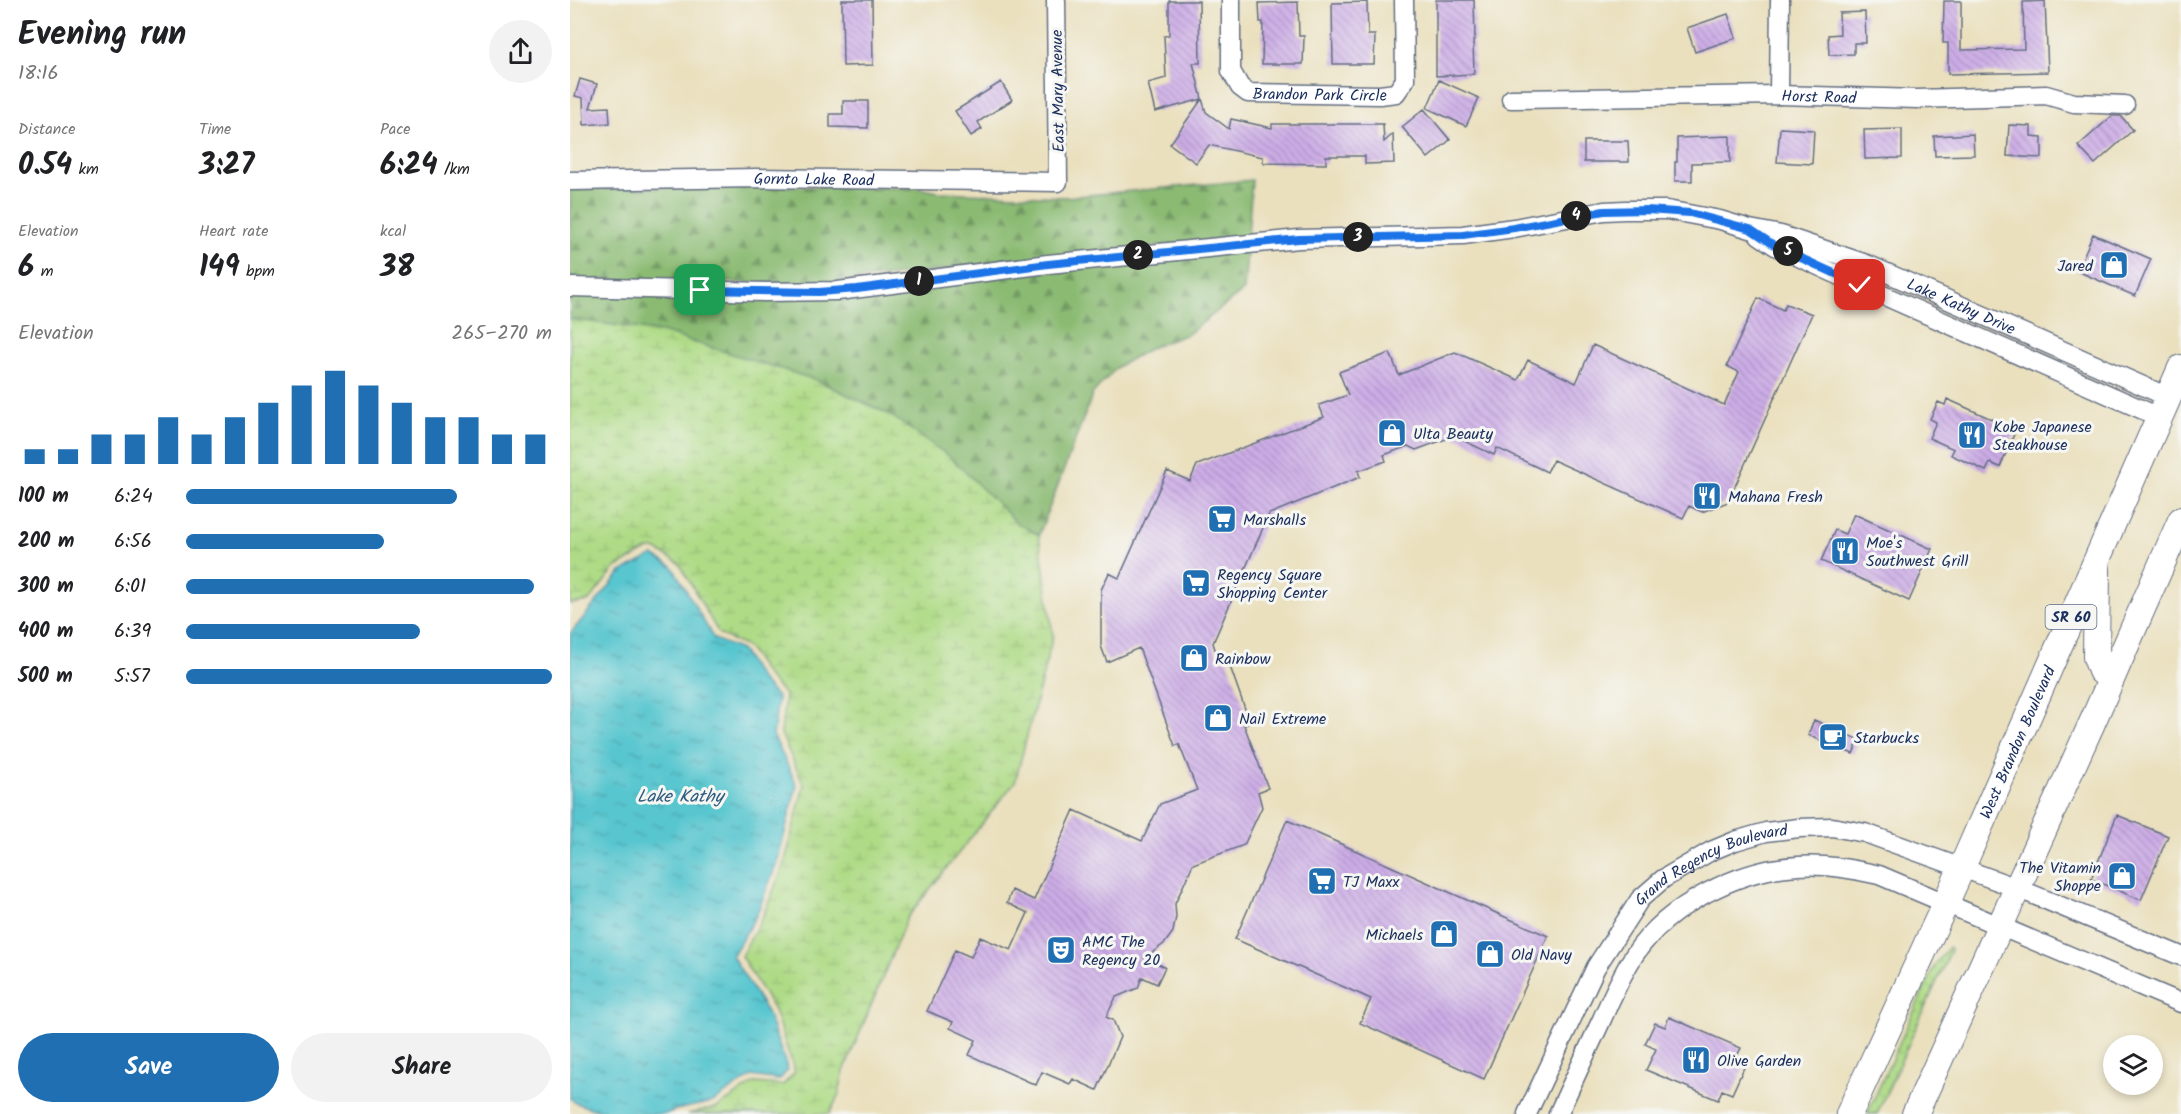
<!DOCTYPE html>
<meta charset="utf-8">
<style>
:root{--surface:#fff;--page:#f2f2f2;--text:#202124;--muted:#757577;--accent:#1f6fb2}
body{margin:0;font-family:Kalam,sans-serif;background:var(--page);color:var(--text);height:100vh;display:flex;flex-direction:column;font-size:22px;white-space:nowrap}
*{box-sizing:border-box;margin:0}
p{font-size:20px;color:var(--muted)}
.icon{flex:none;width:33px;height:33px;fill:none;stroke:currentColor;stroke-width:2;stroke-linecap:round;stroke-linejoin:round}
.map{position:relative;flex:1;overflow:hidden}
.drawer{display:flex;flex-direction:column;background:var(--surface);width:570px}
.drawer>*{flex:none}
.controls{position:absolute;left:1533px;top:1035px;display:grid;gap:12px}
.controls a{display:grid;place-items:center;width:60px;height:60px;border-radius:50%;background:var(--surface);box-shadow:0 3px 9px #0003;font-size:30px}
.pin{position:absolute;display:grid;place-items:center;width:51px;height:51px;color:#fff;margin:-26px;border-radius:12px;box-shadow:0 3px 9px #0006}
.km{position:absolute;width:30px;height:30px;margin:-15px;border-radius:50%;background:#222;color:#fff;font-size:16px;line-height:30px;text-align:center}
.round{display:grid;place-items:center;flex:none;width:63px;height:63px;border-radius:32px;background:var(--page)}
.summary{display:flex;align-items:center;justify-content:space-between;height:102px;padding:0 18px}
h1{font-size:33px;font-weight:700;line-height:45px}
.figures{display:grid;grid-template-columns:repeat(3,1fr);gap:9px;height:102px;padding:6px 18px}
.figures div{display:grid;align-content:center}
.figures b{font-size:30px;font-weight:700}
.figures small{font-size:16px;font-weight:400}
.figures p{font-size:16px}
.chart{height:168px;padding:12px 18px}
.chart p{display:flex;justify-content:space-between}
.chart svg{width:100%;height:108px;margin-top:6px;stroke:var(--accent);stroke-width:6}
.primary-button{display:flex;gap:12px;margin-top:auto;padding:12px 18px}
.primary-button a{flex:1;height:69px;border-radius:36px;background:var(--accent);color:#fff;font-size:24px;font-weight:700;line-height:69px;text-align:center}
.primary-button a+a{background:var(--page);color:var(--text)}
ul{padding:0 18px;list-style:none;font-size:20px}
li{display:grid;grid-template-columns:96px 72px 1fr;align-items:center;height:45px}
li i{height:15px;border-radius:8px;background:var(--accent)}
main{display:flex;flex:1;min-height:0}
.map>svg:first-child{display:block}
.green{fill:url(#green-dots);stroke:#658572;stroke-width:1.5}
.forest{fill:url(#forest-firs);stroke:#537568;stroke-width:1.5}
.wetland{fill:url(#wetland-marsh);stroke:#658572;stroke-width:1.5}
.water{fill:url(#water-ripples);stroke:#3a7a96;stroke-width:1.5}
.building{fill:url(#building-back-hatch)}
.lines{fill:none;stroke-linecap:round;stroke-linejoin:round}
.minor-casing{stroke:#636d80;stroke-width:21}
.highway-casing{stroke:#636d80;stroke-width:28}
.minor{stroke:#fff;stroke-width:18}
.highway{stroke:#fff;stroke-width:26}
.route-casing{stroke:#fff;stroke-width:12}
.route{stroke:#1a73e8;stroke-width:8}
.labels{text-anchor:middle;stroke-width:6;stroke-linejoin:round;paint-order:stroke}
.shield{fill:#f6f6f2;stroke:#5d6b8a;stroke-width:1.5}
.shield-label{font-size:15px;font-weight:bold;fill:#1b2f5e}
.street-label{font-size:16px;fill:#1b2f5e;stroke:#f6f6f2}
.poi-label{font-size:16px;fill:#1b2f5e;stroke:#f6f6f2;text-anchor:start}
.water-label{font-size:18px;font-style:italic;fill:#2e5c80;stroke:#f6f6f2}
</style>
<main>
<section class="drawer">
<div class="summary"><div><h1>Evening run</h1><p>18:16</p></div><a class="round"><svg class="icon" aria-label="share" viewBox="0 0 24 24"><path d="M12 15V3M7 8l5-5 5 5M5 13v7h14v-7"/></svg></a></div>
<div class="figures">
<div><p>Distance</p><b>0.54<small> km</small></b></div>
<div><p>Time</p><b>3:27</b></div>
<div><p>Pace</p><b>6:24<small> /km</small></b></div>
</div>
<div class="figures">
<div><p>Elevation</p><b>6<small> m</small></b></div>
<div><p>Heart rate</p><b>149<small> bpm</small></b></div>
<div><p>kcal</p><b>38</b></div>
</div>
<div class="chart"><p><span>Elevation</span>265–270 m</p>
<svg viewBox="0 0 160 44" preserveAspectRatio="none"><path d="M5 44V38M15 44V38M25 44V32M35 44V32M45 44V25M55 44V32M65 44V25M75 44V19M85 44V12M95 44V6M105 44V12M115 44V19M125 44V25M135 44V25M145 44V32M155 44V32"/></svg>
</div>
<ul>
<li><b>100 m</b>6:24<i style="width:74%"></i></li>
<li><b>200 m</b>6:56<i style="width:54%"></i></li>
<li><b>300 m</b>6:01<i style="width:95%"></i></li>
<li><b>400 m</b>6:39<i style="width:64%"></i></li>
<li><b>500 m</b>5:57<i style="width:100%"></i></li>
</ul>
<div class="primary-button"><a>Save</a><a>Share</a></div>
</section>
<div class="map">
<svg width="1611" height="1114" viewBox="0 0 1611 1114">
<defs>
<pattern id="green-dots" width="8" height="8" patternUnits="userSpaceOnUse" patternTransform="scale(1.5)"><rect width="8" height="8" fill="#afdb86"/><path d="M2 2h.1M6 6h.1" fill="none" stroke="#96bc76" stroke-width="1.8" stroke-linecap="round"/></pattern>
<pattern id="forest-firs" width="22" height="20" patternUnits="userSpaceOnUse" patternTransform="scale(1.5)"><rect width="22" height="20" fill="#8bbb73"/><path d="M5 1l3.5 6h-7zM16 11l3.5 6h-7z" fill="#719862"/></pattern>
<pattern id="wetland-marsh" width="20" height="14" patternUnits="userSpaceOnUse" patternTransform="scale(1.5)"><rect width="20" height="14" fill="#afdb86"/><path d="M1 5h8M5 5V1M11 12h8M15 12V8" fill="none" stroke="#96bc76"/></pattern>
<pattern id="water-ripples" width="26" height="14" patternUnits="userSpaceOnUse" patternTransform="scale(1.5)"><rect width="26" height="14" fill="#59c6cf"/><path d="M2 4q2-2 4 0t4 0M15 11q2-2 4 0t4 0" fill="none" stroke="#49a1ab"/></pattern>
<pattern id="building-back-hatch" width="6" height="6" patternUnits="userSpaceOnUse" patternTransform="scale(1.5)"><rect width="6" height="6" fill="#cdade7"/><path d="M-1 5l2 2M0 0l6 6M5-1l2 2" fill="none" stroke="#a68dbe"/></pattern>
</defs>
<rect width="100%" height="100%" fill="#f6f6f2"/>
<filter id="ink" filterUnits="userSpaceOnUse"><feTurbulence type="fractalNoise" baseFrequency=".0167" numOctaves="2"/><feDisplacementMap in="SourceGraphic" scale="12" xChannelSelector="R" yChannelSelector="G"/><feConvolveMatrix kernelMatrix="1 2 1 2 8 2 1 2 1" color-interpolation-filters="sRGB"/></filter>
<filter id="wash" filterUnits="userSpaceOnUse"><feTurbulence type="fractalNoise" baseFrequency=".008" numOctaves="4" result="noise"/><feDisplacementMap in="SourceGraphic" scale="24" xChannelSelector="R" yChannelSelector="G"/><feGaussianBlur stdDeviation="1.35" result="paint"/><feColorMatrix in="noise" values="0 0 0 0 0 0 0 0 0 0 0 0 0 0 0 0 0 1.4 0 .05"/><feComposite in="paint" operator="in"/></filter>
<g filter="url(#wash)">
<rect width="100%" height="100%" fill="#eae0be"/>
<path class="green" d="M1379 947 1381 950 1307 1114H1297L1365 965Z"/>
<path class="forest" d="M682 180 678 236 249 284 0 279V189L188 186 348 188 369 192 496 197Z
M677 252 674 290 618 334 582 347 547 367 523 393 469 535 448 524 380 457 320 415 246 380 91 332 0 319V294L194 299Z"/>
<path class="wetland" d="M0 319 91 332 246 380 320 415 380 457 448 524 469 535 483 636 445 782 337 918 274 1071 268 1097 259 1114H118L148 1107 184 1083 213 1085 225 1072 204 1010 171 956 192 918 214 865 234 785 211 734 215 695 197 676 177 647 149 634 109 563 85 549H79L45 568 19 601 0 604Z"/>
<path class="water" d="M83 555 103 567 144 639 171 650 191 680 208 698 203 735 227 785 207 863 186 916 162 956 197 1012 218 1070 209 1080 182 1076 143 1102 105 1110 95 1114H38L6 1103 0 1098V634L51 572Z"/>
<g id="blocks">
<path class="building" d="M272 0H302L303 65 273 66Z
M866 0H904L905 40H903L904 74 866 76Z
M599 1H629L630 63H623L632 99 585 112 578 83 596 78 594 36 599 35Z
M1374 1H1391V50L1454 49 1453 2 1475 1 1478 72 1378 74V43H1373Z
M728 2 729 36H734L733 64H692L693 22H690L689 3Z
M797 2 798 35H805L804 64H763L762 3Z
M1295 12 1296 43H1284V54L1259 55 1258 35 1270 34 1269 13Z
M1158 14 1166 38 1125 52 1117 28Z
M10 79 27 84 20 108 39 107 40 123 14 125 13 98 5 96Z
M869 80 909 98 896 126 857 108Z
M431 82 442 100 408 122 412 129 401 136 385 111Z
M632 99 636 112 659 129 661 119 702 128V124H813L814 142 823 134 824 163 795 164V156H756V164L693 163V157L639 145 626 163 600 144Z
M273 101H298V128L260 127V114H273Z
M854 109 880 140 858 158 832 127Z
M1542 116H1551L1563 130 1525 164 1508 146Z
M1439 125 1461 126V136L1472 137V158L1437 156Z
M1210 128 1244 130 1242 164 1207 162Z
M1332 129V158L1295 159 1294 130Z
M1403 134 1404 155 1365 156 1364 136Z
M1160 136V162L1122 163V181H1105V162H1107V138Z
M1014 141H1058L1059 162H1014Z
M1523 234 1581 259 1565 296 1507 271Z
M1188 298 1213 310 1216 304 1242 314 1158 502 1132 512 1119 506 1113 518 983 460 977 472 927 448 924 455 884 436 846 450 838 446 814 455 816 461 788 471 790 477 699 514 643 643 649 661 657 658 680 723 674 725 698 788 688 792 692 807 674 845 623 864 605 904 606 917 603 932 595 943 575 958 595 967 587 984 572 977 568 988 546 997 536 1017 543 1020 550 1037 527 1090 503 1079 500 1084 472 1072 466 1085 399 1055 406 1040 380 1028 383 1022 357 1011 385 950 401 957 410 937 441 950 458 913 437 903 442 890 464 900 504 810 572 841 590 804 627 790 609 744 605 746 569 648 537 662 531 646V590L539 573 549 578 597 471 620 481 627 465 754 417 749 405 778 395 769 372 820 353 829 375 885 352 948 380 958 360 1006 383 1023 345 1154 405 1169 372 1157 366Z
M1377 399 1437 426 1436 427 1445 432 1430 467 1420 463 1416 471 1381 455 1384 449 1359 438 1366 422 1360 419 1368 402 1375 405Z
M1284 514 1362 549 1339 601 1251 561 1265 530 1275 534Z
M1244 720 1289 740 1283 754 1238 735Z
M1547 815 1598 836 1571 900 1521 879Z
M717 820 978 936 914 1079 790 1023 801 999 665 939Z
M1099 1017 1171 1048 1166 1058 1176 1063 1162 1094 1152 1090 1148 1100 1076 1070 1086 1049 1075 1044 1085 1023 1095 1027Z"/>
</g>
</g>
<g filter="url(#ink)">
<use href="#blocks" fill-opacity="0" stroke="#636d80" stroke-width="1.5"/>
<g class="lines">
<g class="minor-casing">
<g id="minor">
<path id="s1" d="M661 0V71L670 87 678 93 810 95 826 93 835 80 834 0"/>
<path d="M1209 95 1210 0"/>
<path id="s2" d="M941 99 1209 95 1348 99 1476 95 1504 103 1555 105"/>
<path id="s3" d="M0 181 188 178 488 182 486 0"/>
<path d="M1189 235 1207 247 1290 285 1589 417"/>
<path id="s4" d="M0 287 195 292 268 291 478 264 729 239 893 235 944 228 1034 211 1055 210H1097L1150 220 1180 229 1211 235 1299 265 1598 397"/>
<path id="s5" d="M957 1114 1026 967 1070 899 1093 879 1141 851 1165 841 1196 832 1229 828 1262 827 1295 833 1447 888 1611 956"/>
<path d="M988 1114C1003 1082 1017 1051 1032 1019 1042 997 1051 975 1065 954 1098 905 1169 869 1228 866 1256 864 1282 869 1309 875L1611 1003"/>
</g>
</g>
<g class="highway-casing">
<g id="highway">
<path d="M1527 569 1526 657 1531 671 1541 678"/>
<path id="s6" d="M1279 1114 1392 867 1611 368"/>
<path d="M1345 1114 1522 723 1611 520"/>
</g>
</g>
<use href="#minor" class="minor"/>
<use href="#highway" class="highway"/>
</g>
</g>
<g class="lines" filter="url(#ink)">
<g class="route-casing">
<path id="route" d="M130 290 249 292 287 289 478 264 729 239 893 235 944 228 1034 211 1077 210 1120 213 1180 229 1207 247 1290 285"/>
</g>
<use href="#route" class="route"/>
</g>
<defs>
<g id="shop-square" transform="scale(1.5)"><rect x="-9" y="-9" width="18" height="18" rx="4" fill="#1f6fb2" stroke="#f6f6f2"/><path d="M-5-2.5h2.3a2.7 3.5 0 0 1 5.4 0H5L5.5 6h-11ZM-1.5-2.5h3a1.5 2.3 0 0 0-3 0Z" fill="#fff"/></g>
<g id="restaurant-square" transform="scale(1.5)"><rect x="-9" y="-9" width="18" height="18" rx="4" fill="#1f6fb2" stroke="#f6f6f2"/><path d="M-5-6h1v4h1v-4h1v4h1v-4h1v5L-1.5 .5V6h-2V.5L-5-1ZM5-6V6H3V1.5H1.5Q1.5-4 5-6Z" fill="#fff"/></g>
<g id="supermarket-square" transform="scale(1.5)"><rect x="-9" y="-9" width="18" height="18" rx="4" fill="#1f6fb2" stroke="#f6f6f2"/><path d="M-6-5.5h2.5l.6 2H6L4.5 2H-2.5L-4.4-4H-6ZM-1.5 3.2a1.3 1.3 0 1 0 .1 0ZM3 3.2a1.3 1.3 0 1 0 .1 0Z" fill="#fff"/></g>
<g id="cafe-square" transform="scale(1.5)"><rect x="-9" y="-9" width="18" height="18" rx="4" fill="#1f6fb2" stroke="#f6f6f2"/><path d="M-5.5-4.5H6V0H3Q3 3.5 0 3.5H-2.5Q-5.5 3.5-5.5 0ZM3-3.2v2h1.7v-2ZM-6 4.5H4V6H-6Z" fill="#fff"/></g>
<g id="theatre-square" transform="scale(1.5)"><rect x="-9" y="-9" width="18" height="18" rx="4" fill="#1f6fb2" stroke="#f6f6f2"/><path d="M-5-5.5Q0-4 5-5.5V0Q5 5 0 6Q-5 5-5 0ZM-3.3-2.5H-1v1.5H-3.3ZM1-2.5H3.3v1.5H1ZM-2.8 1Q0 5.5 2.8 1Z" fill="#fff"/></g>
</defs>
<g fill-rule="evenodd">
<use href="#shop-square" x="1544" y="265"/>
<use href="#shop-square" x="822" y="433"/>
<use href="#restaurant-square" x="1402" y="435"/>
<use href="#restaurant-square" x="1137" y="496"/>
<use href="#supermarket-square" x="652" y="519"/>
<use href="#restaurant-square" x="1275" y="551"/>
<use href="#supermarket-square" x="626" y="583"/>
<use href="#shop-square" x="624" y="658"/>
<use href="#shop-square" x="648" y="718"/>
<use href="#cafe-square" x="1263" y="737"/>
<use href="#shop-square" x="1552" y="876"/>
<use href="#supermarket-square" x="752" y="881"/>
<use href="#shop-square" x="874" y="934"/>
<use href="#theatre-square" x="491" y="950"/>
<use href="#shop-square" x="920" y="954"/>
<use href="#restaurant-square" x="1126" y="1060"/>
</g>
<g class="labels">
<rect class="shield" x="1475.5" y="605" width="51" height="24" rx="4.5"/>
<g class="shield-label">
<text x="1501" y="622">SR 60</text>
</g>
<g class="street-label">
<text transform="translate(487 91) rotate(-91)" y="6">East Mary Avenue</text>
<text dy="6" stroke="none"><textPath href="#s1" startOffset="171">Brandon Park Circle</textPath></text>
<text dy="6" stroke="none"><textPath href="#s2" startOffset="308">Horst Road</textPath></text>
<text dy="6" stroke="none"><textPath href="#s3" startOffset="244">Gornto Lake Road</textPath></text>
<text dy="6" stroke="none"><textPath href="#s4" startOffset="1413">Lake Kathy Drive</textPath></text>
<text dy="6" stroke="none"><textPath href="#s6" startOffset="408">West Brandon Boulevard</textPath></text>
<text dy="6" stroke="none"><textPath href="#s5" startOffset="324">Grand Regency Boulevard</textPath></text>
</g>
<g class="poi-label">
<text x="1523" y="271" text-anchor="end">Jared</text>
<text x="1423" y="432">Kobe Japanese<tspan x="1423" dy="18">Steakhouse</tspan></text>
<text x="843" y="439">Ulta Beauty</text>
<text x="1158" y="502">Mahana Fresh</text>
<text x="673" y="525">Marshalls</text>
<text x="1296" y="548">Moe's<tspan x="1296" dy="18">Southwest Grill</tspan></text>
<text x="647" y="580">Regency Square<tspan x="647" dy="18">Shopping Center</tspan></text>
<text x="645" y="664">Rainbow</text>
<text x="669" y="724">Nail Extreme</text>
<text x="1284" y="743">Starbucks</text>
<text x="1531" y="873" text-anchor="end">The Vitamin<tspan x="1531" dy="18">Shoppe</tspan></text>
<text x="773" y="887">TJ Maxx</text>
<text x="853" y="940" text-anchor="end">Michaels</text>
<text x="512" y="947">AMC The<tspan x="512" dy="18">Regency 20</tspan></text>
<text x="941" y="960">Old Navy</text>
<text x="1147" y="1066">Olive Garden</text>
</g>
<g class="water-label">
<text x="110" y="802">Lake Kathy</text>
</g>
</g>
</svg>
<div class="controls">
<a><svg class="icon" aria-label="layers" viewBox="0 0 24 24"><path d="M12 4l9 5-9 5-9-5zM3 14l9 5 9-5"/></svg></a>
</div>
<div class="pin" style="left:130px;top:290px;background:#1e9e55"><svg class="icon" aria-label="arrive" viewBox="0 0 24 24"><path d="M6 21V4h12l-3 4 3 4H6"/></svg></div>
<div class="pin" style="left:1290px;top:285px;background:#d93025"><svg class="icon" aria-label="check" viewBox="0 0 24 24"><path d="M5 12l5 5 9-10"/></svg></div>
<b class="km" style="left:349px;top:281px">1</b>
<b class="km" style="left:568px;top:255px">2</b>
<b class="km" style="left:788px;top:237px">3</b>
<b class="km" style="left:1006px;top:216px">4</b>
<b class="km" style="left:1218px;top:251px">5</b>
</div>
</main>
